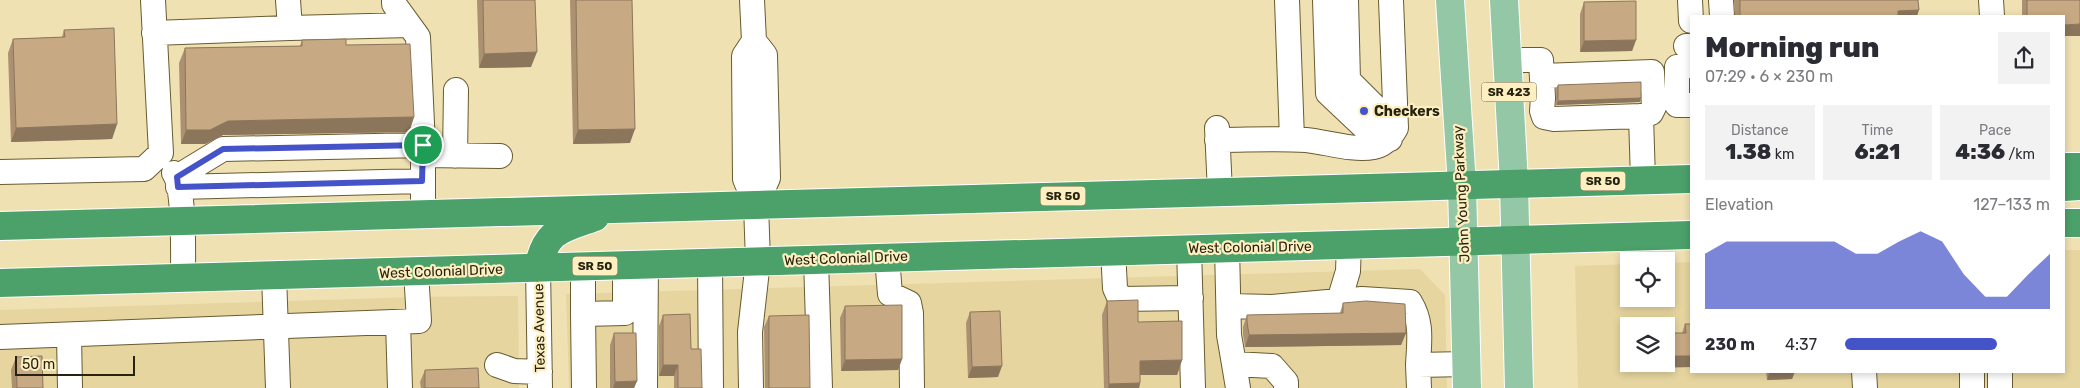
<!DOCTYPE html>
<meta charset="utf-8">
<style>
:root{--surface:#fff;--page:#f2f2f3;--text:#2b2b33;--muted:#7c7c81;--accent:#4553c8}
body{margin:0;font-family:Rubik,sans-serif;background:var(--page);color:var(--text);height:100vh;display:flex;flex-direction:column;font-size:19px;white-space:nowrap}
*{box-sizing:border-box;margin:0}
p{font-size:16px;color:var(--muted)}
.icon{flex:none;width:28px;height:28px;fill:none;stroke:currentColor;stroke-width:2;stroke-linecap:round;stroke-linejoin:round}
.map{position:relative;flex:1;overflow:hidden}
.side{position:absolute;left:1690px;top:15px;width:375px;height:358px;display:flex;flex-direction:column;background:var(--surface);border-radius:0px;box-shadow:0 2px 8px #0003}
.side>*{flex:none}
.tools{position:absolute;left:1620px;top:252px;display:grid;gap:10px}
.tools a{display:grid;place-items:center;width:55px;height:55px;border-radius:0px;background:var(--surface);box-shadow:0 2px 8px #0003;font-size:25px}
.scale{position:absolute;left:15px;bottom:12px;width:120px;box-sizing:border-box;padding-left:5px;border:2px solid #282311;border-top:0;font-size:14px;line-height:18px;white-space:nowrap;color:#282311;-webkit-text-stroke:4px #fdefc0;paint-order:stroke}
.pin{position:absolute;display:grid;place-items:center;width:42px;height:42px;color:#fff;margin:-21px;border:2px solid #fff;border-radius:50%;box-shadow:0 1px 5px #0007}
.round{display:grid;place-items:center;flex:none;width:52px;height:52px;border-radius:0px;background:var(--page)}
.summary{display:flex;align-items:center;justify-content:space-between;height:85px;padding:0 15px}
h1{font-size:28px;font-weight:800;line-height:38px}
.figures{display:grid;grid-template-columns:repeat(3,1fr);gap:8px;height:85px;padding:5px 15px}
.figures div{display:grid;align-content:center;border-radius:0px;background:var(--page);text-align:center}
.figures b{font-size:21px;font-weight:800}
.figures small{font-size:14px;font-weight:400}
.figures p{font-size:14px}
.chart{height:140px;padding:10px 15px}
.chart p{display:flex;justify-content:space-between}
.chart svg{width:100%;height:90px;margin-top:5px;fill:var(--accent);opacity:.7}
ul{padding:0 15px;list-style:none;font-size:16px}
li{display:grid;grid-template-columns:80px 60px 1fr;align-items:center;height:38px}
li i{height:12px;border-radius:6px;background:var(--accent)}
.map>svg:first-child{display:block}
.built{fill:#e6d59f;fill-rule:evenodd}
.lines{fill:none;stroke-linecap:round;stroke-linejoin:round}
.minor-casing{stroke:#685b31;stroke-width:26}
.major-casing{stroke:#fff;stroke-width:30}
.highway-casing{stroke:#fff;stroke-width:30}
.minor{stroke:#fff;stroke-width:24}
.major{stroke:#93c7a5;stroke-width:28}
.highway{stroke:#4ba169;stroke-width:28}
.wall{fill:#ab9171}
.shaded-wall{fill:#8b765c}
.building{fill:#c7a983;stroke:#8b765c}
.route-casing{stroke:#fff;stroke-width:10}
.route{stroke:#4553c8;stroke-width:6}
.poi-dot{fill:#4553c8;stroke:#fdefc0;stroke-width:2}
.labels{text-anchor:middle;stroke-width:4.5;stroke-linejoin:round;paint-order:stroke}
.shield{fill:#fdefc0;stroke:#686046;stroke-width:1}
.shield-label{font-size:12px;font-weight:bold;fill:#282311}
.poi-label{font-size:14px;font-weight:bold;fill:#282311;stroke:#fdefc0;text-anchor:start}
.street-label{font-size:14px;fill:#282311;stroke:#fdefc0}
</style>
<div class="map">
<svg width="2080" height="388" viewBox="0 0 2080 388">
<rect width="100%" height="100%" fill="#f0e1b3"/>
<path class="built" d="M2064 250H2080V388H1578L1575 266 1629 264V299H1666V263L1691 262V371H2064ZM1629 326H1666V364H1629Z
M1420 269 1445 295 1447 388H569L566 294Z
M518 296 519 388H0V310L416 297Z"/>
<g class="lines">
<g class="minor-casing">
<path id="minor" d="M288 0 290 28 409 25
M394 0V4L418 37 423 145V214
M1287 0 1292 139
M1325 0 1328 93 1364 127 1390 139
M1346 0 1348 80 1379 111 1390 139
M1690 0 1691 21
M1721 0 1722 16
M1991 0 1992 16
M154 33 290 28
M754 41 765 55 768 178 756 205
M1686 46H1691
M1508 60H1541L1543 98 1542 111 1544 117 1554 119 1641 116 1643 180
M1691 66 1677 67V105H1691
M1542 76 1652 72 1654 107 1651 113 1641 116
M1217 128 1220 192
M1217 140C1247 140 1276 138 1306 140 1327 142 1352 151 1374 147 1385 145 1391 137 1396 128L1391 0
M423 155 500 156
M455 156 456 90
M0 172 144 169 161 153 153 0
M174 173C185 189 183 256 183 278
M177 177 223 149 423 145
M178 187 422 181
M1227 247 1229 335 1234 364 1272 366 1286 382V388
M1189 248 1193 388
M1113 250 1115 288 1120 299 1191 298
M887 257 890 294 909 303 911 313 912 388
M816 259 820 388
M710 263 711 388
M583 266V314L625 313V265
M538 268 540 388
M274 275 278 388
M1339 301 1362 299 1410 302C1423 323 1419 342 1418 365
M1230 306 1272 307 1339 301 1348 271 1349 244
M583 314 584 388
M398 322 400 388
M69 335 70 388
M0 337 419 321 416 271
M1234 364 1238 388
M497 365 514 371 540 372
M1864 371 1865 388
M1972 371V388
M2000 371V388
M645 388 646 264
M751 388 750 332 758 261 756 205 745 179 744 56 754 41 752 0
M1419 388 1418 365 1466 364"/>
</g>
<g class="major-casing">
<path id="major" d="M1450 0 1462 185 1467 388
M1504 0 1514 183 1519 388"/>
</g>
<g class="highway-casing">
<path id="highway" d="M2064 167H2080
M2064 187 2080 186
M2064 223H2080
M0 226 1691 179
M538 268C546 229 562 229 595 217
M0 283 1691 235"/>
</g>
<use href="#minor" class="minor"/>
<use href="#major" class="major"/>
<use href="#highway" class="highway"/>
</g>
<path class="wall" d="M477 0H535L531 67 479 68Z
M570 0H632L630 143 573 144Z
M1734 0H1918L1917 16H1735Z
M2022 0H2080L2064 16H2022Z
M1584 2 1636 40 1632 51 1580 52V14Z
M64 30 117 124 112 139 11 142 8 53 13 39 62 37Z
M302 40 346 45 414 117 409 132 223 135 205 144H181L179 63 185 48 300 46Z
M1558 85 1641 98 1640 102 1556 105V89Z
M1107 301 1138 322 1182 360 1177 375H1140V383L1139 388H1104L1102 315Z
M1343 303 1406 333 1401 345 1245 347 1243 334V327L1247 315 1340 313Z
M845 306 902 359 898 370 841 371 840 318Z
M970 312 998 377 968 378 966 323Z
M663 315 691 349 702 388H674V376H659V326Z
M769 316 810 388H765L764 327Z
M1685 324H1691V367L1637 368V364H1666L1682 333Z
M614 333 637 381 634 388H610V345Z
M16 357 43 388H12L11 370Z
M425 370 479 388H421L420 382Z
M1766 371H1795L1792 379 1767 380Z"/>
<path class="shaded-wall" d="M1919 10 1917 16H1896L1898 11Z
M2080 24V36H2064V25Z
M1636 40 1632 51 1580 52 1584 41Z
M537 52 531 67 479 68 484 54Z
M1641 98 1640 102 1556 105 1558 101Z
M414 117 409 132 223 135 205 144H181L186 130 228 121Z
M117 124 112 139 11 142 16 128Z
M635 129 630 143 573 144 578 130Z
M1406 333 1401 345 1245 347 1249 335Z
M1666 356H1691V367L1637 368 1639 364H1666Z
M902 359 898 370 841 371 845 360Z
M1182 360 1177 375H1135L1140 361Z
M663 365H678L674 376H659Z
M1002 366 998 377 968 378 972 367Z
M1770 371H1795L1792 379 1767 380Z
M637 381 634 388H613L615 382Z
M1140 383 1139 388H1108L1109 384Z"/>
<path class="building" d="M483 0H535L537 52 484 54Z
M576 0H632L635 129 578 130Z
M1740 0H1918L1919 10 1898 11V16H1740Z
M2027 0H2080V24L2064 25V16H2027Z
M1636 1V40L1584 41V2Z
M114 28 117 124 16 128 13 39 65 37 64 30Z
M346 39V45L410 44 414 117 228 121 210 130H186L185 48 302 46V40Z
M1641 82V98L1558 101V85Z
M1138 300V322L1182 321V360L1140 361V383L1109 384 1107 301Z
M1366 301 1405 304 1406 333 1249 335 1247 322V315L1343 313V303Z
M902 305V359L845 360V306Z
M1000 311 1002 366 972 367 970 312Z
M690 314 691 349H701L702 388H678V365H663V315Z
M809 315 810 388H769V316Z
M1685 324H1691V356H1666V333H1686Z
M614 333H636L637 381 615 382Z
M42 356 43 388H17L16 357Z
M478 368 479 388H425V370Z"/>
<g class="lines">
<g class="route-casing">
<path id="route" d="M423 145 422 181 178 187 177 177 223 149Z"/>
</g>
<use href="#route" class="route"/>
</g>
<circle class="poi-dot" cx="1364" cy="111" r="5"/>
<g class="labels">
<g class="shield">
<rect x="1481.5" y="82.5" width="55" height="19" rx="4"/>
<rect x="1580.5" y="171.5" width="45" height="19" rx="4"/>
<rect x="1040.5" y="186.5" width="45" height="19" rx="4"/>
<rect x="572.5" y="256.5" width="45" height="19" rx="4"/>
</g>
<g class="shield-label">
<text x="1509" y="96">SR 423</text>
<text x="1603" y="185">SR 50</text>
<text x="1063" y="200">SR 50</text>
<text x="595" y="270">SR 50</text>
</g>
<g class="poi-label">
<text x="1374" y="116">Checkers</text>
</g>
<g class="street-label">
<text transform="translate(1461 194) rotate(-93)" y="5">John Young Parkway</text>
<text transform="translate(1250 247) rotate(-1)" y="5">West Colonial Drive</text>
<text transform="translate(846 258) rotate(-2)" y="5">West Colonial Drive</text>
<text transform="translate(441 271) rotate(-2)" y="5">West Colonial Drive</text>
<text transform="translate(539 328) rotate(-91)" y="5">Texas Avenue</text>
</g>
</g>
</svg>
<div class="tools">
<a><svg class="icon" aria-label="locate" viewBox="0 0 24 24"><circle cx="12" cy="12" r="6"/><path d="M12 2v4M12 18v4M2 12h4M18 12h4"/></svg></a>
<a><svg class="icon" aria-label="layers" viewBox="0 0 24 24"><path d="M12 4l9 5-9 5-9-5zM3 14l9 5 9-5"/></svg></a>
</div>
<div class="scale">50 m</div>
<div class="pin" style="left:423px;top:145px;background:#1e9e55"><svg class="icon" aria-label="arrive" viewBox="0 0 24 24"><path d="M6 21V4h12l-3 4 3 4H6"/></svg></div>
<section class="side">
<div class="summary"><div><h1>Morning run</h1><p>07:29 · 6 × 230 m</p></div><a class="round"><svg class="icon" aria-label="share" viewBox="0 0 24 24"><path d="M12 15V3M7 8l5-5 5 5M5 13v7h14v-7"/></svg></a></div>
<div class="figures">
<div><p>Distance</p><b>1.38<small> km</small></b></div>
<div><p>Time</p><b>6:21</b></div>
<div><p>Pace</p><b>4:36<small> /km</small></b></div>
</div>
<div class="chart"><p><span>Elevation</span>127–133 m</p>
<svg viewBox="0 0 160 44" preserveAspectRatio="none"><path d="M0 44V17L10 11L20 11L30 11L40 11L50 11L60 11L70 17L80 17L90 11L100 6L110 11L120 27L130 38L140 38L150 27L160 17V44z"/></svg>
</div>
<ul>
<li><b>230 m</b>4:37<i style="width:74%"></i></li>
</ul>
</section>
</div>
